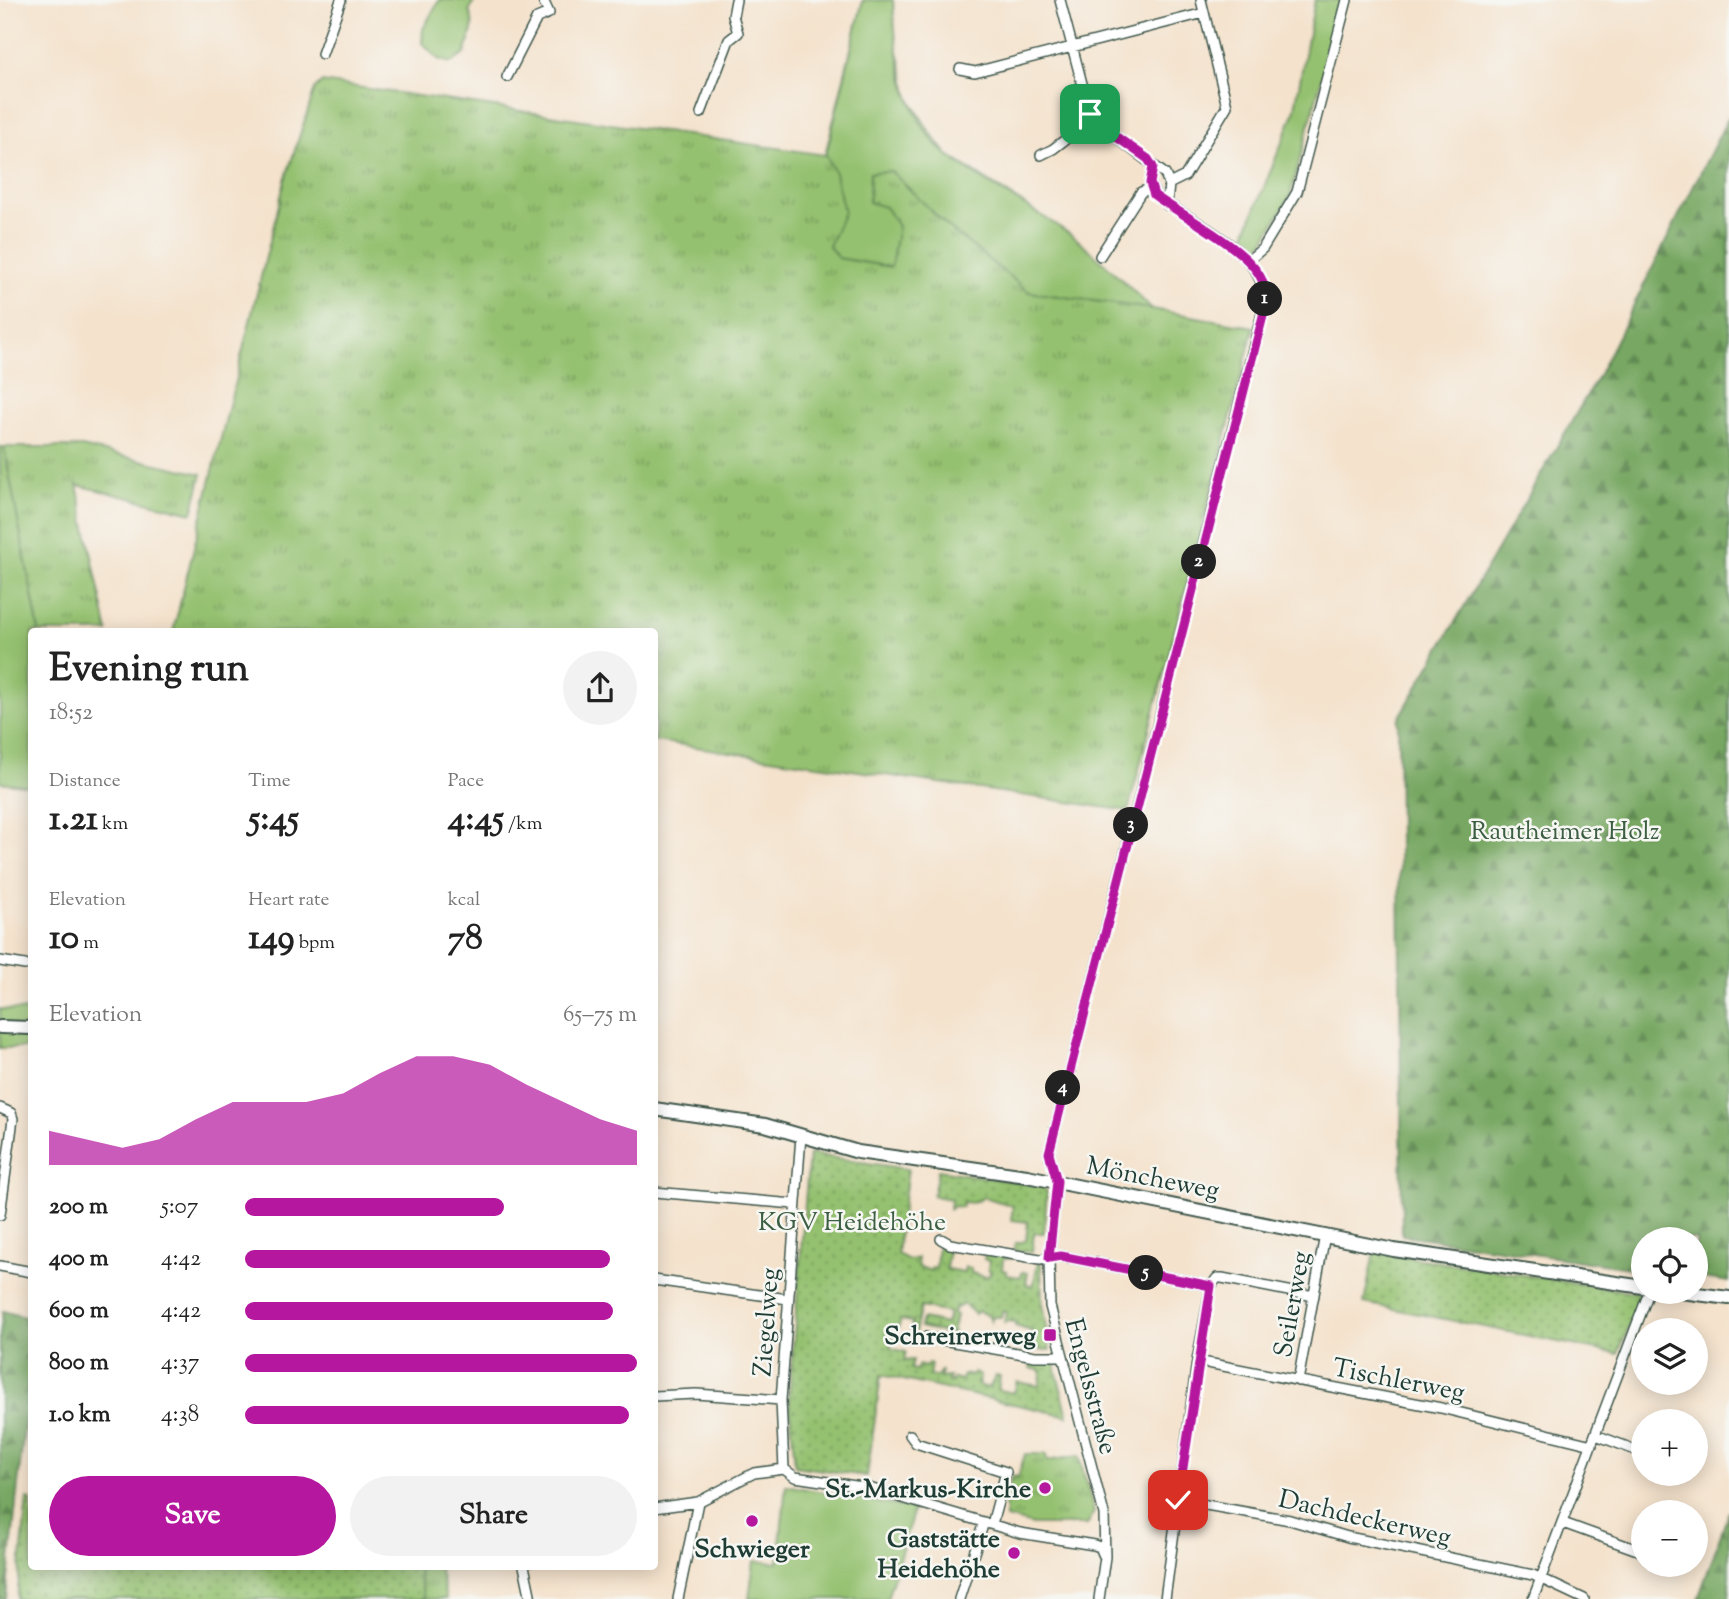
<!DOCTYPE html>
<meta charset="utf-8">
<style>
:root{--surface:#fff;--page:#f2f2f2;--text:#222;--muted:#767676;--accent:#b5179e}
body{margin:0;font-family:"Sorts Mill Goudy",serif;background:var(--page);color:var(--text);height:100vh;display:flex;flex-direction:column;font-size:26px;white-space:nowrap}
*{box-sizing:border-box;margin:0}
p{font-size:23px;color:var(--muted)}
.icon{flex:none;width:38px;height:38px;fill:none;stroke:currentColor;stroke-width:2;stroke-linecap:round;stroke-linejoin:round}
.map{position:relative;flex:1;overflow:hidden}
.sheet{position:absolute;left:28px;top:628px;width:630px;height:942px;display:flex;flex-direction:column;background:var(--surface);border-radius:7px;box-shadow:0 4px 18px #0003}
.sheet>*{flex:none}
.controls{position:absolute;left:1631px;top:1227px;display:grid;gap:14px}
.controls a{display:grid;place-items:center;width:77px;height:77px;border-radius:50%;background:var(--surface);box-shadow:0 4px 18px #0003;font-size:35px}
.pin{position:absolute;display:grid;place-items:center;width:60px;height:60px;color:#fff;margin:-30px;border-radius:14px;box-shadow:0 4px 10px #0006}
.km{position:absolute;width:35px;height:35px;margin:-18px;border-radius:50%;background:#222;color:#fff;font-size:19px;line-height:35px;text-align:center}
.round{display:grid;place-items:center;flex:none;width:74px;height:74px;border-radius:37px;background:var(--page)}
.head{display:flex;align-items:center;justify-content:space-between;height:119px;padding:0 21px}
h1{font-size:38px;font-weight:700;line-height:52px}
.stats{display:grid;grid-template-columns:repeat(3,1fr);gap:10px;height:119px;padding:7px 21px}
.stats div{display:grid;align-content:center}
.stats b{font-size:35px;font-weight:700}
.stats small{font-size:19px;font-weight:400}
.stats p{font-size:19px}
.chart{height:196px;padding:14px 21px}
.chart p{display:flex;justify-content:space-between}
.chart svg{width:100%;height:126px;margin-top:7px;fill:var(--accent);opacity:.7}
.primary-button{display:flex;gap:14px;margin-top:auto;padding:14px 21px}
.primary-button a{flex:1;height:80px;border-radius:42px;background:var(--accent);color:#fff;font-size:28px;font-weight:700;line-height:80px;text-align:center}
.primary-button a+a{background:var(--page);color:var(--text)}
ul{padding:0 21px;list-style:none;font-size:23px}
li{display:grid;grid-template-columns:112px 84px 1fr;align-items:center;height:52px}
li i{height:18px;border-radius:9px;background:var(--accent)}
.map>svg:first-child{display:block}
.grass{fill:url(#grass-tufts);stroke:#5a7f52;stroke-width:2}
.forest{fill:url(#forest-firs);stroke:#4b724b;stroke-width:2}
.park{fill:#94c170;stroke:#5a7f52;stroke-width:2}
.garden{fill:url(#garden-dots);stroke:#5a7f52;stroke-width:2}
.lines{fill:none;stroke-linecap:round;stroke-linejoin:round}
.minor-casing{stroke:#3f564b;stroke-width:12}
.major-casing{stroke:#3f564b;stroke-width:16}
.minor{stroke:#fff;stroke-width:9}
.major{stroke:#fff;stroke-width:12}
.route-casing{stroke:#fff;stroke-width:14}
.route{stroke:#b5179e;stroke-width:9}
.poi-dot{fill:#b5179e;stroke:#f6f6f2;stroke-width:2.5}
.labels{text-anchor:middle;stroke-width:5;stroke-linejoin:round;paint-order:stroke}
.park-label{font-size:26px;fill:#3c5e43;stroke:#f6f6f2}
.street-label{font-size:26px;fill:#1f3d34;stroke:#f6f6f2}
.poi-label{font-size:26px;font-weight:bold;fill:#1f3d34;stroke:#f6f6f2;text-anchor:end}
</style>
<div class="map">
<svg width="1729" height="1599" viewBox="0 0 1729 1599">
<defs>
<pattern id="grass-tufts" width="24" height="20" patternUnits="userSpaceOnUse" patternTransform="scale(1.75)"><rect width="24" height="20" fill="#94c170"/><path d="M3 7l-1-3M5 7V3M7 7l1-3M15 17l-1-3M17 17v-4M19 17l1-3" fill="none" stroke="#789e5d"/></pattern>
<pattern id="forest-firs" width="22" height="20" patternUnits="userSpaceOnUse" patternTransform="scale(1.75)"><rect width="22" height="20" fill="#77a762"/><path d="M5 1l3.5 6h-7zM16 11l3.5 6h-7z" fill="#618952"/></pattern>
<pattern id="garden-dots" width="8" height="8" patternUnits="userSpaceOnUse" patternTransform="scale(1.75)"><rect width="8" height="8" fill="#94c170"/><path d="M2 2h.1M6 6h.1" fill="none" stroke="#789e5d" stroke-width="1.8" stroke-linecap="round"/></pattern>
</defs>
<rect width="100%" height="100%" fill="#f6f6f2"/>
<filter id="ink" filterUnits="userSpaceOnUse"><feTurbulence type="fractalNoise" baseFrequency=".0143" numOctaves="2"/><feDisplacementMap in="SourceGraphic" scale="14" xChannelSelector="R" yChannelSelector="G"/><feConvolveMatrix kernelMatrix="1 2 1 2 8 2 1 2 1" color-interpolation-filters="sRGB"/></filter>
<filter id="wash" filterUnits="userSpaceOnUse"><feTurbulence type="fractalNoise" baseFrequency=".00686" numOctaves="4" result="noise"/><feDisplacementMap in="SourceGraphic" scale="28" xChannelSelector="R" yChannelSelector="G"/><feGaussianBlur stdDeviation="1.57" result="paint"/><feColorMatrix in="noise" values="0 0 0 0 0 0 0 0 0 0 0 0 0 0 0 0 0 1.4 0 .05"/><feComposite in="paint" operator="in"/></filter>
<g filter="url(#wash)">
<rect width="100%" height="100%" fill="#f4e2cc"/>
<path class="grass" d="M863 0H893L895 38 909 97 928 129 947 154 1075 238 1152 309 1254 327 1128 811 655 741 654 632H173L285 180 315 89 322 82 825 155Z
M4 447H82L202 474 192 513 77 485 108 632H39Z
M0 1009 31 1011V1048H0Z
M1025 1454H1046L1047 1461 1079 1456 1094 1512 1087 1525H1033L1006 1518 1005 1497 1012 1476 1018 1477Z
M417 1566H439L446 1599H424Z"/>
<path class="forest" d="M1729 116V1282L1696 1277V1239H1643V1270L1402 1235 1398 720 1598 376Z
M3 1311 32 1319 31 1362 6 1599H0V1335Z
M1729 1511V1599H1698Z"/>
<path class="park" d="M439 0H475L469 11C477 24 469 40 465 54L451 63 438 59 422 43 423 29Z
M863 0H893C895 53 904 120 949 156 988 187 1034 208 1074 237 1102 258 1127 286 1152 309L1029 292 948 227 891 171 870 173 869 202 885 207 898 226 891 267 838 258 829 246 844 212 835 173 826 155Z
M1315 0H1343L1290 196 1262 244 1256 249H1248L1241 244 1294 113Z
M0 447H4L39 632H32L31 786 0 782Z
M786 1485 914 1509 887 1599H749L754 1561 778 1563Z"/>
<path class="garden" d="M809 1154 908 1169 897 1254 909 1260 918 1258 917 1266 931 1271 932 1267 936 1268 938 1245 949 1247 946 1269 964 1272 965 1267 971 1268V1273L987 1277 991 1272 988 1269 989 1261 984 1259 985 1253 1014 1258 1003 1259 1002 1270 1007 1271 1006 1275 1021 1277 1022 1272 1028 1273 1026 1284 1033 1286 1038 1262 1041 1263 1042 1303 1050 1350 1022 1349 1026 1344 1023 1340H1031L1032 1331 1015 1326 1016 1322 1006 1321 1004 1324 1006 1312 1002 1311 1001 1317H993L991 1322 989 1316 978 1311 975 1314 964 1304 954 1309 953 1314 956 1315 952 1334 920 1327 922 1319 946 1324 949 1313 921 1307 915 1332 911 1331 912 1322 901 1320 890 1348 906 1352 904 1361 913 1360 911 1369 917 1370 918 1365 927 1367 928 1363 931 1364 929 1376 937 1377 941 1370 940 1378 949 1377 948 1381 952 1382 953 1378 961 1380 963 1374 973 1376 974 1373 980 1376 978 1385 989 1388 996 1376 1000 1377 998 1390 1014 1393 1017 1382 1039 1386 1042 1371 1030 1368 1031 1360 1054 1362 1068 1416 881 1375 867 1476 795 1466 789 1396Z
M938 1170 1042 1186 1047 1192 1044 1233H1034L1032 1252 1014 1250 1015 1243 1026 1241 1028 1222 1011 1220 1013 1206 984 1197 973 1203 963 1202 962 1207 954 1206 950 1209 951 1199 933 1196Z
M1374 1252 1640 1293 1641 1297 1618 1354 1364 1303Z
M27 1499 31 1500 32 1566H417L424 1599H17Z"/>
</g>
<g filter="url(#ink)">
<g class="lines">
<g class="minor-casing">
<path id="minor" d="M1060 0 1090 114 1095 122 1165 174 1169 184 1167 205
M322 54 341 0
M960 69 975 72 1204 13
M507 77 537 18 549 13 543 0
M701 113 729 40 738 33 733 16 736 0
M1041 155 1053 149 1092 119
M1169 184 1185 176 1227 106 1201 0
M1100 256 1141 192 1150 189
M1249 260 1263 248 1297 192 1347 0
M0 961 25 965
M0 1108 11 1113 13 1119 0 1215
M654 1192 794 1204
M941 1239 950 1244 1040 1259 1061 1256 1211 1286 1217 1278H1222L1314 1296
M0 1266 32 1272
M654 1280 788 1299
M925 1337 1035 1356H1061
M1197 1361 1441 1408 1592 1445
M1298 1381 1325 1235
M654 1396 696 1394 781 1400
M910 1435 916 1443 1006 1472 992 1524
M1596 1435 1643 1453
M784 1469 795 1477 869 1488 1020 1533 1094 1545 1100 1547 1104 1556
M784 1469 781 1400 801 1136
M1178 1500 1290 1520 1348 1537 1533 1575 1584 1599
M654 1508 698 1502 754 1473 784 1469
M1563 1523 1643 1552
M524 1566 531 1599
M678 1599 698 1502
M959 1599 984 1522
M1099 1599 1105 1557 1104 1514 1050 1306 1049 1258 1057 1181 1049 1153 1265 302C1265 250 1191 223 1155 195L1150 183 1153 167
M1165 1599 1197 1361 1211 1286
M1533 1599 1649 1292"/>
</g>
<g class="major-casing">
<path id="major" d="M0 1027 32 1028
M654 1109 765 1125 858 1152 1027 1176 1394 1250 1643 1287
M1681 1292 1729 1298"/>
</g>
<use href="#minor" class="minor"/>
<use href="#major" class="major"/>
</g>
</g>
<g class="lines" filter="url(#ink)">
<g class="route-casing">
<path id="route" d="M1090 114 1095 122 1148 159 1153 167 1150 183 1154 195C1182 216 1253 251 1263 283 1266 293 1264 305 1263 316L1049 1153 1057 1181 1049 1258 1061 1256 1211 1286 1178 1500"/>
</g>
<use href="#route" class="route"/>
</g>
<g class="poi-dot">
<rect x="1043" y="1328" width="14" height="14" rx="3.5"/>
<circle cx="1045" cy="1488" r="7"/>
<circle cx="752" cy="1521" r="7"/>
<circle cx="1014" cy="1553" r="7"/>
</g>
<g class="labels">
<g class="park-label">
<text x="1565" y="839">Rautheimer Holz</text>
<text x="852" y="1230">KGV Heidehöhe</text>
</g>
<g class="street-label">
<text transform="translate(1153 1177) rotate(11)" y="9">Möncheweg</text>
<text transform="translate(1291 1304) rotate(-80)" y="9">Seilerweg</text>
<text transform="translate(765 1322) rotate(-86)" y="9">Ziegelweg</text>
<text transform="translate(1399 1379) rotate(11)" y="9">Tischlerweg</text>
<text transform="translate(1092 1386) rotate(75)" y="9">Engelsstraße</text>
<text transform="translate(1365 1517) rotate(13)" y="9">Dachdeckerweg</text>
</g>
<g class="poi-label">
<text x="1036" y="1344">Schreinerweg</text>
<text x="1031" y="1497">St.-Markus-Kirche</text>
<text x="1000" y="1547">Gaststätte<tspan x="1000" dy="30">Heidehöhe</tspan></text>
<text x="752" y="1557" text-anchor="middle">Schwieger</text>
</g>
</g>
</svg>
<div class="controls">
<a><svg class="icon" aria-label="locate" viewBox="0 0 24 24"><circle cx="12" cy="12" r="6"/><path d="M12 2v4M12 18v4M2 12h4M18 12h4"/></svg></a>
<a><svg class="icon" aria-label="layers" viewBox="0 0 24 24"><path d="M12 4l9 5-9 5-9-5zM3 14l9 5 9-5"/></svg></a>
<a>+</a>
<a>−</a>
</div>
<div class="pin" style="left:1090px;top:114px;background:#1e9e55"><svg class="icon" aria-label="arrive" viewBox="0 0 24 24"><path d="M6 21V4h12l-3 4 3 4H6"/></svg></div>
<div class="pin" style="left:1178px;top:1500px;background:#d93025"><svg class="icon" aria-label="check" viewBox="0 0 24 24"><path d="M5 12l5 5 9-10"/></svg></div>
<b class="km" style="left:1265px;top:299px">1</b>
<b class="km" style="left:1199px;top:562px">2</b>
<b class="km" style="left:1131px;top:825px">3</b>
<b class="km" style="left:1063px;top:1088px">4</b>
<b class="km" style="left:1146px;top:1273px">5</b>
<section class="sheet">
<div class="head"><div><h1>Evening run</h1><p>18:52</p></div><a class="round"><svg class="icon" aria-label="share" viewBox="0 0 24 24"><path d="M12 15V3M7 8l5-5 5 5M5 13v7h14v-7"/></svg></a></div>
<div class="stats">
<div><p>Distance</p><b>1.21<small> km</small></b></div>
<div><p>Time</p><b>5:45</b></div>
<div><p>Pace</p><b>4:45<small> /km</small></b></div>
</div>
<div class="stats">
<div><p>Elevation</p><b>10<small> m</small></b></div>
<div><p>Heart rate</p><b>149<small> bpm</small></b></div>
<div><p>kcal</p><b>78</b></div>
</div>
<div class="chart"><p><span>Elevation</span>65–75 m</p>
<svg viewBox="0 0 160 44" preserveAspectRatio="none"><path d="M0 44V32L10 35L20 38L30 35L40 28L50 22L60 22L70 22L80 19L90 12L100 6L110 6L120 9L130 16L140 22L150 28L160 32V44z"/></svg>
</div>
<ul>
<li><b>200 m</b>5:07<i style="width:66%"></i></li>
<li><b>400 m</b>4:42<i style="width:93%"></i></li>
<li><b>600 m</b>4:42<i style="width:94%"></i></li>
<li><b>800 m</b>4:37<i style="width:100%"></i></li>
<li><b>1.0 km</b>4:38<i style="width:98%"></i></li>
</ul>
<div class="primary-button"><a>Save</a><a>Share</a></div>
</section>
</div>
